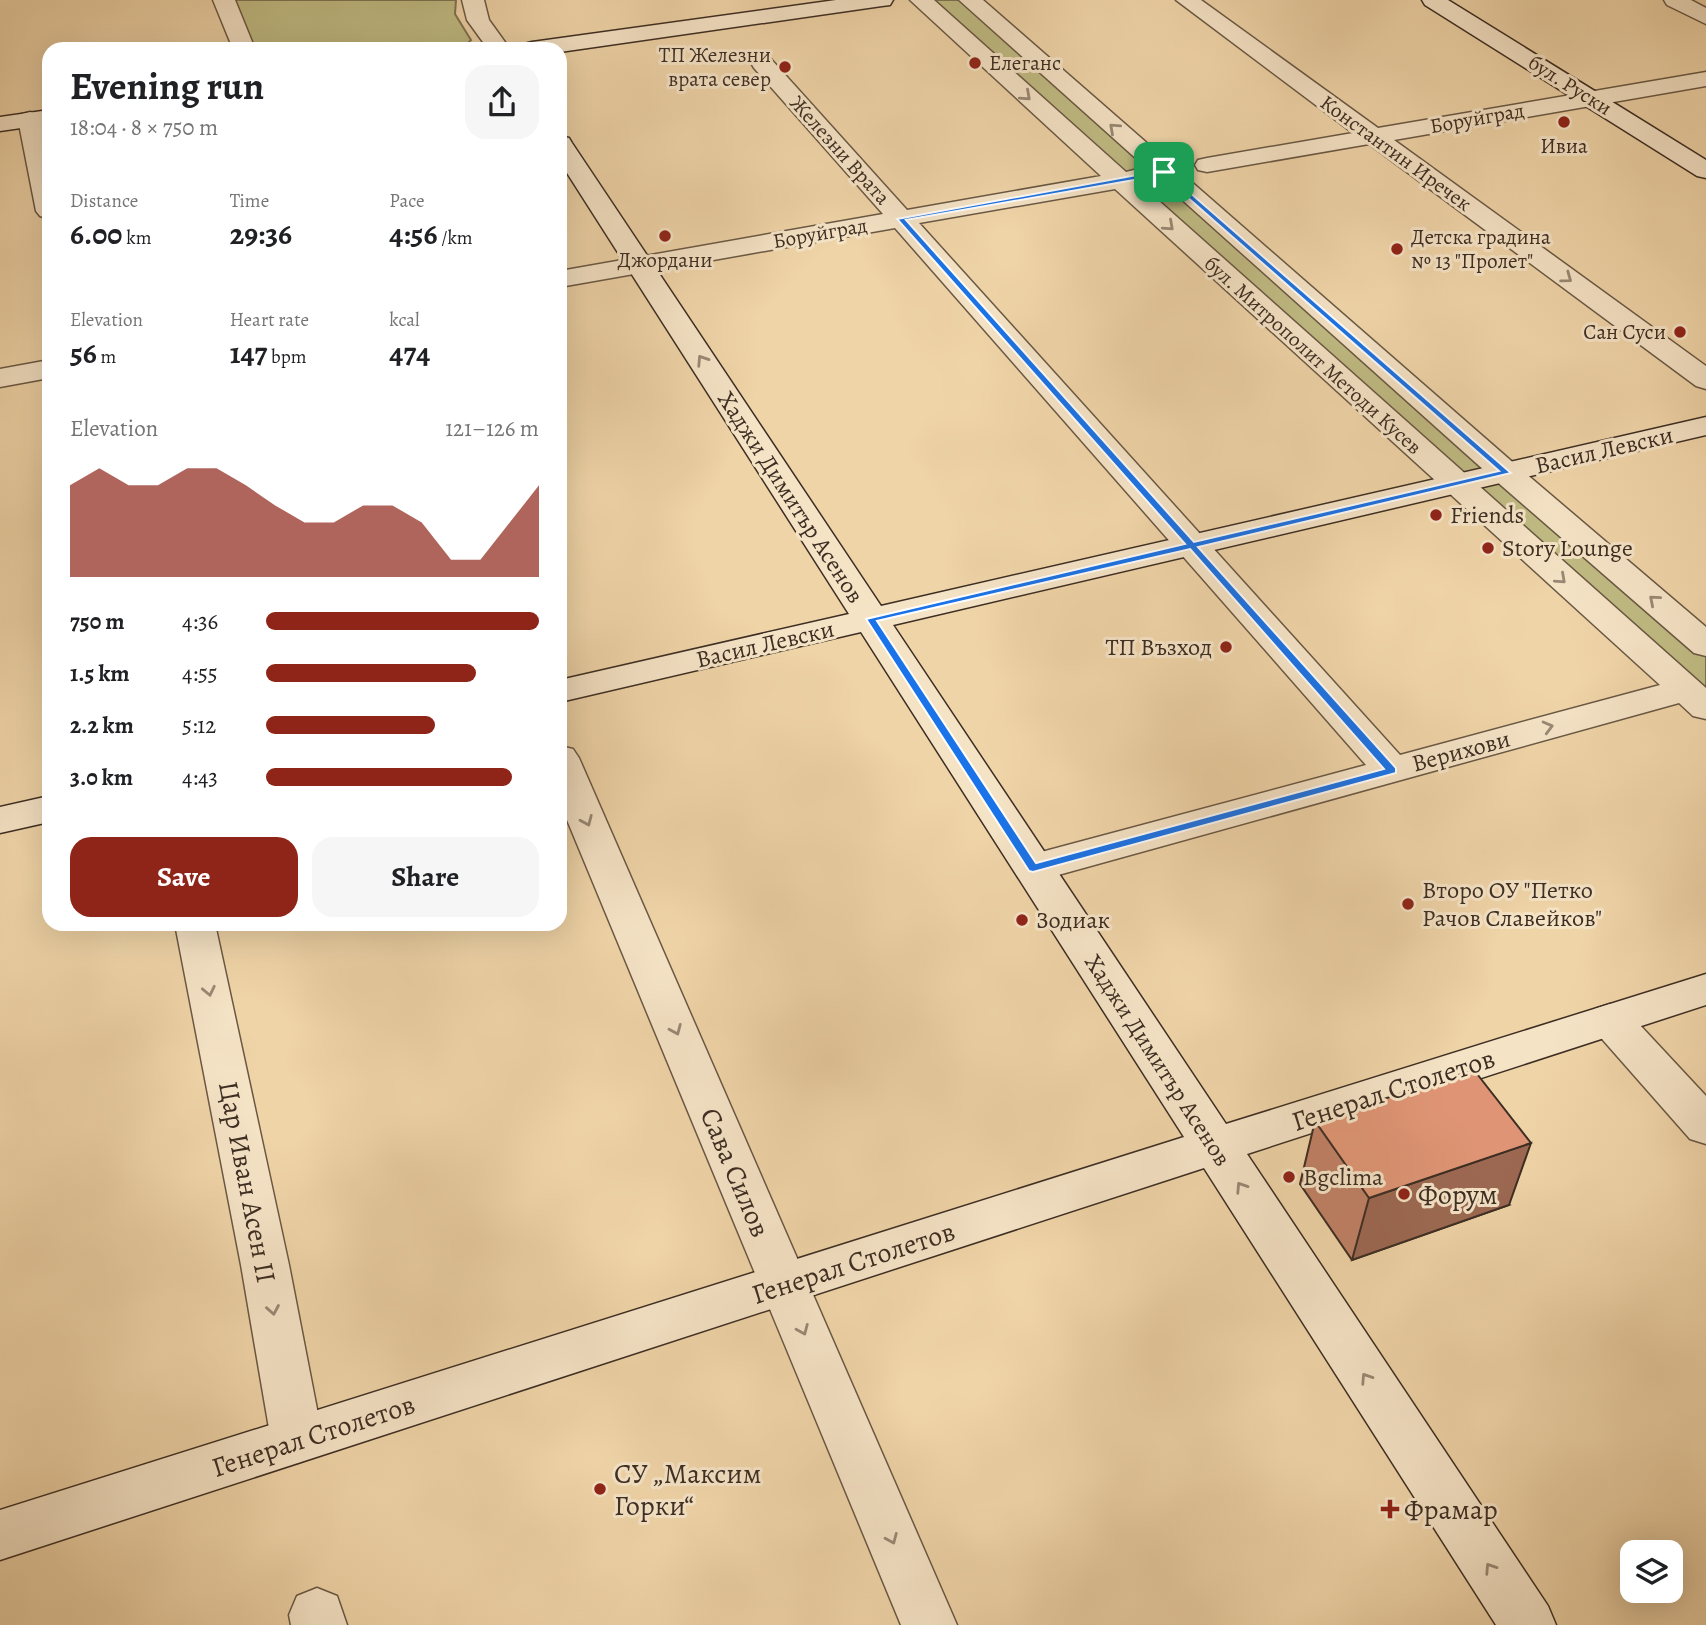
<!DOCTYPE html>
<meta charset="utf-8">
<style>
:root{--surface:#fff;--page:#f6f6f6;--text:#202124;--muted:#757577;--accent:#8f2418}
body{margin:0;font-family:Alegreya,serif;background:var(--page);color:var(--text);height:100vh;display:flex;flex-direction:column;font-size:26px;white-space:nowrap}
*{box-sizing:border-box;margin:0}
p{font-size:23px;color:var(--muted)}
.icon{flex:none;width:38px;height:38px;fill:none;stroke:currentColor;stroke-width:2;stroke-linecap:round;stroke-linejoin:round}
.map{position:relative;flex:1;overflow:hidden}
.panel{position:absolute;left:42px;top:42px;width:525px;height:889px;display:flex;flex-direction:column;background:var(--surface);border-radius:21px;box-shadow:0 7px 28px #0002}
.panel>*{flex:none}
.tools{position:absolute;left:1620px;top:1540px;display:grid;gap:14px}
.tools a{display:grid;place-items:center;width:63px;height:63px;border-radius:14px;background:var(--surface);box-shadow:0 7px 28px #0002;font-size:35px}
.pin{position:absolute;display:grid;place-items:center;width:60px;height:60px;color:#fff;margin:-30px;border-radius:14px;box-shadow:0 4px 10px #0006}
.round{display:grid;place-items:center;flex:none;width:74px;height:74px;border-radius:21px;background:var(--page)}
.summary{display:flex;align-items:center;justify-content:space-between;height:119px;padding:0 28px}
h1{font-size:38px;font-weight:600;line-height:52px}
.figures{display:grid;grid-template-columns:repeat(3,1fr);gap:10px;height:119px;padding:7px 28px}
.figures div{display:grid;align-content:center}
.figures b{font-size:30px;font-weight:600}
.figures small{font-size:19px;font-weight:400}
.figures p{font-size:19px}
.chart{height:196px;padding:14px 28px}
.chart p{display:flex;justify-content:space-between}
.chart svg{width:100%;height:126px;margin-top:7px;fill:var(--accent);opacity:.7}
.cta{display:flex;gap:14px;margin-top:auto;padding:14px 28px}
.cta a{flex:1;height:80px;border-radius:21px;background:var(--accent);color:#fff;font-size:28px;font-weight:600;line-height:80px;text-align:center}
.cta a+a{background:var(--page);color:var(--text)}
ul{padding:0 28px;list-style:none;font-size:23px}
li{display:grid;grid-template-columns:112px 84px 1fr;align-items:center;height:52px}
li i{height:18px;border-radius:9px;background:var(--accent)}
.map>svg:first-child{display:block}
.green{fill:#c0bb83;stroke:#7e7453;stroke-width:2}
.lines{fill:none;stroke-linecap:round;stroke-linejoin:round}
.street-casing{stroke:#6a5844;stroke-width:3}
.secondary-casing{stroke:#3d2e23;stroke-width:3}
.street{fill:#f5e3c6;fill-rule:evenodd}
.secondary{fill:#f5e3c6;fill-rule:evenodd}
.wall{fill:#c08065;stroke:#3d2e23;stroke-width:2}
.shaded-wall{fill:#9c6852;stroke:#3d2e23;stroke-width:2}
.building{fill:#df9575;stroke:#3d2e23;stroke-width:2}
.oneway{stroke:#998874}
.route{fill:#1a73e8;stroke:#fff;stroke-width:2;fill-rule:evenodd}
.poi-dot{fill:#8f2418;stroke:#f5e3c6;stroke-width:2.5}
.labels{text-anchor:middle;stroke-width:6;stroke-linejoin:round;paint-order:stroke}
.far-poi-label{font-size:21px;fill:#3d2e23;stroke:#f5e3c6;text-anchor:end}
.far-street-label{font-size:21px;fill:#3d2e23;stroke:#f5e3c6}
.street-label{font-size:24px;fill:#3d2e23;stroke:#f5e3c6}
.poi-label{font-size:24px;fill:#3d2e23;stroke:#f5e3c6;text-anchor:start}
.near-street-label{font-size:28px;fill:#3d2e23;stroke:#f5e3c6}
.near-poi-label{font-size:28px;fill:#3d2e23;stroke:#f5e3c6;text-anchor:start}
</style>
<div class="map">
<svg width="1706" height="1625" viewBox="0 0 1706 1625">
<rect width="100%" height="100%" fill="#efd4a8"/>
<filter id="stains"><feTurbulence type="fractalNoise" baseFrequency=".00286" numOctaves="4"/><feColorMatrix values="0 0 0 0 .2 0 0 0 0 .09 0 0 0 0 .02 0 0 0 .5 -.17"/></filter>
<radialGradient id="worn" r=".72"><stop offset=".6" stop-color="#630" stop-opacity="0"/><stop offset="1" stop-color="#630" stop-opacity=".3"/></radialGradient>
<path class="green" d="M232 0H456L455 14 471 40 468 43 425 49H251Z
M921 0H970L1706 645V708Z"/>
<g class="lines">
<g class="street-casing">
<path id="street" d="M213 0H235L255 49H233Z
M462 0H484L489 20 510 49H488L467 20Z
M910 0H934L1126 172 1138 169 1147 172 1151 177 1147 182 1140 184 1706 688V719L1693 716 1679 703 1033 882 1019 878 1013 868 1019 858 1366 765 895 228 560 287V271L883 214 754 68 751 63 754 58H770L907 210 1101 176ZM1115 189 1660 685 1400 755 919 223Z
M959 0H983L1517 466 1706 627V656L1694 653 1495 480Z
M1176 0H1201L1378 128 1706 72V86L1394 140 1706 366V389L1696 386 1369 144 1207 172 1198 170 1195 165 1198 160 1207 158 1353 133Z
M1664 0H1691L1706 8V24L1667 5Z
M30 112 38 114C55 138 49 190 49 219L40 216 36 211 18 119 22 114Z
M49 360V378L0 387V369Z
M560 746 573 749 579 758 957 1625H901L560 803Z
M175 924H215L289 1265 323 1440 315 1456 297 1463 279 1456 271 1440 241 1265Z
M1610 1004 1625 1009 1706 1096V1144L1690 1139 1595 1031 1589 1020 1595 1009Z
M317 1588 337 1596 347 1625H291L289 1615 297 1596Z"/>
</g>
<g class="secondary-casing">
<path id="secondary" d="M836 0H893L890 5 882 6 560 52V49H521L524 44 532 42Z
M1422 0H1448L1706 160V178L1697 176 1425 5Z
M49 110V124L0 131V117Z
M560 136 569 138 572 143 881 606 1706 417V435L893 625 1226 1124 1706 974V1005L1247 1154 1548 1606 1556 1625H1496L1204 1168 0 1560V1510L1184 1137 861 632 560 702V680L849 614 560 162Z
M49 796V822L0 833V807Z"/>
</g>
<use href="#street" class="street"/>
<use href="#secondary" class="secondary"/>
</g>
<path class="wall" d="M1315 1121 1509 1205 1352 1260 1300 1184Z"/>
<path class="shaded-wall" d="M1531 1143 1509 1205 1352 1260 1369 1198Z"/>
<path class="building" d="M1474 1070 1531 1143 1369 1198 1315 1121Z"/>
<defs><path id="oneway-chevron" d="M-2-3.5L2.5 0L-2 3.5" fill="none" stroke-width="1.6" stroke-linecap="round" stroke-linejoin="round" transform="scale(1.75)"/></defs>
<g class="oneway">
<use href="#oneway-chevron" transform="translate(1026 96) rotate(42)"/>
<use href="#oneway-chevron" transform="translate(1114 128) rotate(-138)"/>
<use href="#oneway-chevron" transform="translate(1169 226) rotate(42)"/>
<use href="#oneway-chevron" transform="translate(1567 278) rotate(36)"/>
<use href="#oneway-chevron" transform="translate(702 360) rotate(-123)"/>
<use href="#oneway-chevron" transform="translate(1561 579) rotate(42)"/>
<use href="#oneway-chevron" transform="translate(1654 600) rotate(-139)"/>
<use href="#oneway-chevron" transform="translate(1548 727) rotate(-15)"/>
<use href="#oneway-chevron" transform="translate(587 821) rotate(67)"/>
<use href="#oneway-chevron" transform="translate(209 991) rotate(78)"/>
<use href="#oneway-chevron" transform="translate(676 1030) rotate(67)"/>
<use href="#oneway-chevron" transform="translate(1241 1187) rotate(-123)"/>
<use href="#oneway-chevron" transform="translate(273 1310) rotate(80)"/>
<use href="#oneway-chevron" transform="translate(803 1330) rotate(67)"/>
<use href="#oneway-chevron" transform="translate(1366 1378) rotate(-123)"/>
<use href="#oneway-chevron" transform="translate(892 1539) rotate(67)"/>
<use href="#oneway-chevron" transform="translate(1490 1568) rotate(-123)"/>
</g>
<path class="route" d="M1164 170 1511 473 1198 547 1396 768V773L1033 872 1029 871 866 619 1185 544 897 219ZM1162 175 1499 471 1194 542 906 220ZM1190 549 1384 769 1036 863 877 621Z"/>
<g class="poi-dot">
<circle cx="975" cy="63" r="7"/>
<circle cx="785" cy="67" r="7"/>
<circle cx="1564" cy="122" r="7"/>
<circle cx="665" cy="236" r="7"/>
<circle cx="1397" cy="249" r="7"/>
<circle cx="1680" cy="332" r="7"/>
<circle cx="1436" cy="515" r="7"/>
<circle cx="1488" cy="548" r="7"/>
<circle cx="1226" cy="647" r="7"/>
<circle cx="1408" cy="904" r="7"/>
<circle cx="1022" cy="920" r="7"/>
<circle cx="1289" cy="1177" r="7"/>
<circle cx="1404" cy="1194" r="7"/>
<circle cx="600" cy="1489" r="7"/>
<path d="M1386.5 1498.5h7v7h7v7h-7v7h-7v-7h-7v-7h7z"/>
</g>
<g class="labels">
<g class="far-poi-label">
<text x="771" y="62">ТП Железни<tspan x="771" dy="24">врата север</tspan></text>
<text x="989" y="70" text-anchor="start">Елеганс</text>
<text x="1564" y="153" text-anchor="middle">Ивиа</text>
<text x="1411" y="244" text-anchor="start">Детска градина<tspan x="1411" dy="24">№ 13 "Пролет"</tspan></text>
<text x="665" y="267" text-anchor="middle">Джордани</text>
<text x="1666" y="339">Сан Суси</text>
</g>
<g class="far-street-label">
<text transform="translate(1570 85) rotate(32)" y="7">бул. Руски</text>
<text transform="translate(1477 118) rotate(-10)" y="7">Боруйград</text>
<text transform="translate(840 150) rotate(48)" y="7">Железни Врата</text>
<text transform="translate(1396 153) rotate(36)" y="7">Константин Иречек</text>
<text transform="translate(820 233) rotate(-10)" y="7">Боруйград</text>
<text transform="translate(1313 355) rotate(42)" y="7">бул. Митрополит Методи Кусев</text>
</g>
<g class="street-label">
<text transform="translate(1604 450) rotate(-13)" y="8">Васил Левски</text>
<text transform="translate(791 497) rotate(57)" y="8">Хаджи Димитър Асенов</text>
<text transform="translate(765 644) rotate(-13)" y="8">Васил Левски</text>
<text transform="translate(1461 751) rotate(-15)" y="8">Верихови</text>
<text transform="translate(1158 1060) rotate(57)" y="8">Хаджи Димитър Асенов</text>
</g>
<g class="poi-label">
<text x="1450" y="523">Friends</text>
<text x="1502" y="556">Story Lounge</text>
<text x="1212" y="655" text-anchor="end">ТП Възход</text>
<text x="1422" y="898">Второ ОУ "Петко<tspan x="1422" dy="28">Рачов Славейков"</tspan></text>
<text x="1036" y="928">Зодиак</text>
<text x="1303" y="1185">Bgclima</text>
</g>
<g class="near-street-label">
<text transform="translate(1393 1089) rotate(-18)" y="10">Генерал Столетов</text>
<text transform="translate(736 1172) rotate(67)" y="10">Сава Силов</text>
<text transform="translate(248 1182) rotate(79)" y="10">Цар Иван Асен II</text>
<text transform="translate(853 1262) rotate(-18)" y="10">Генерал Столетов</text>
<text transform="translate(313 1435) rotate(-18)" y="10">Генерал Столетов</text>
</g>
<g class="near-poi-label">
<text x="1418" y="1204">Форум</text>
<text x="614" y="1483">СУ „Максим<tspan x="614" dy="32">Горки“</tspan></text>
<text x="1404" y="1519">Фрамар</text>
</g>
</g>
<rect width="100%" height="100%" filter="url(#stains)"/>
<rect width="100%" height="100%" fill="url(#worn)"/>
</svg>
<div class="tools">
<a><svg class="icon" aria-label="layers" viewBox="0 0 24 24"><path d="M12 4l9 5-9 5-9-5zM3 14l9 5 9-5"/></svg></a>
</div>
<div class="pin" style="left:1164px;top:172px;background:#1e9e55"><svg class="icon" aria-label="arrive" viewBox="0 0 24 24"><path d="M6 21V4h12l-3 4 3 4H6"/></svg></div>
<section class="panel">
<div class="summary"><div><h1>Evening run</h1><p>18:04 · 8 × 750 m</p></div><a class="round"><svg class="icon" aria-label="share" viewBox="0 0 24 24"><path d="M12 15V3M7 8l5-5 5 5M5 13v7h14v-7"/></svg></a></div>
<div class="figures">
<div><p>Distance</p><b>6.00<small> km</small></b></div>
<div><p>Time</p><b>29:36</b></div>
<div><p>Pace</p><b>4:56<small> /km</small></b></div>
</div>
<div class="figures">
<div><p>Elevation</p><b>56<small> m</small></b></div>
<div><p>Heart rate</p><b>147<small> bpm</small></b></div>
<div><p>kcal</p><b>474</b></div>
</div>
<div class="chart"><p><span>Elevation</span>121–126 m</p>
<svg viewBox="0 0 160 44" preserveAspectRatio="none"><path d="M0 44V12L10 6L20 12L30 12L40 6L50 6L60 12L70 19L80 25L90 25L100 19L110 19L120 25L130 38L140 38L150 25L160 12V44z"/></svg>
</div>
<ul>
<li><b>750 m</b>4:36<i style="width:100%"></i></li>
<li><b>1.5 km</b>4:55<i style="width:77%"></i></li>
<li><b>2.2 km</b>5:12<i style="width:62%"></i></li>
<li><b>3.0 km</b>4:43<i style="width:90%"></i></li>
</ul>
<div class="cta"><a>Save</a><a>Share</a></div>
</section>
</div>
